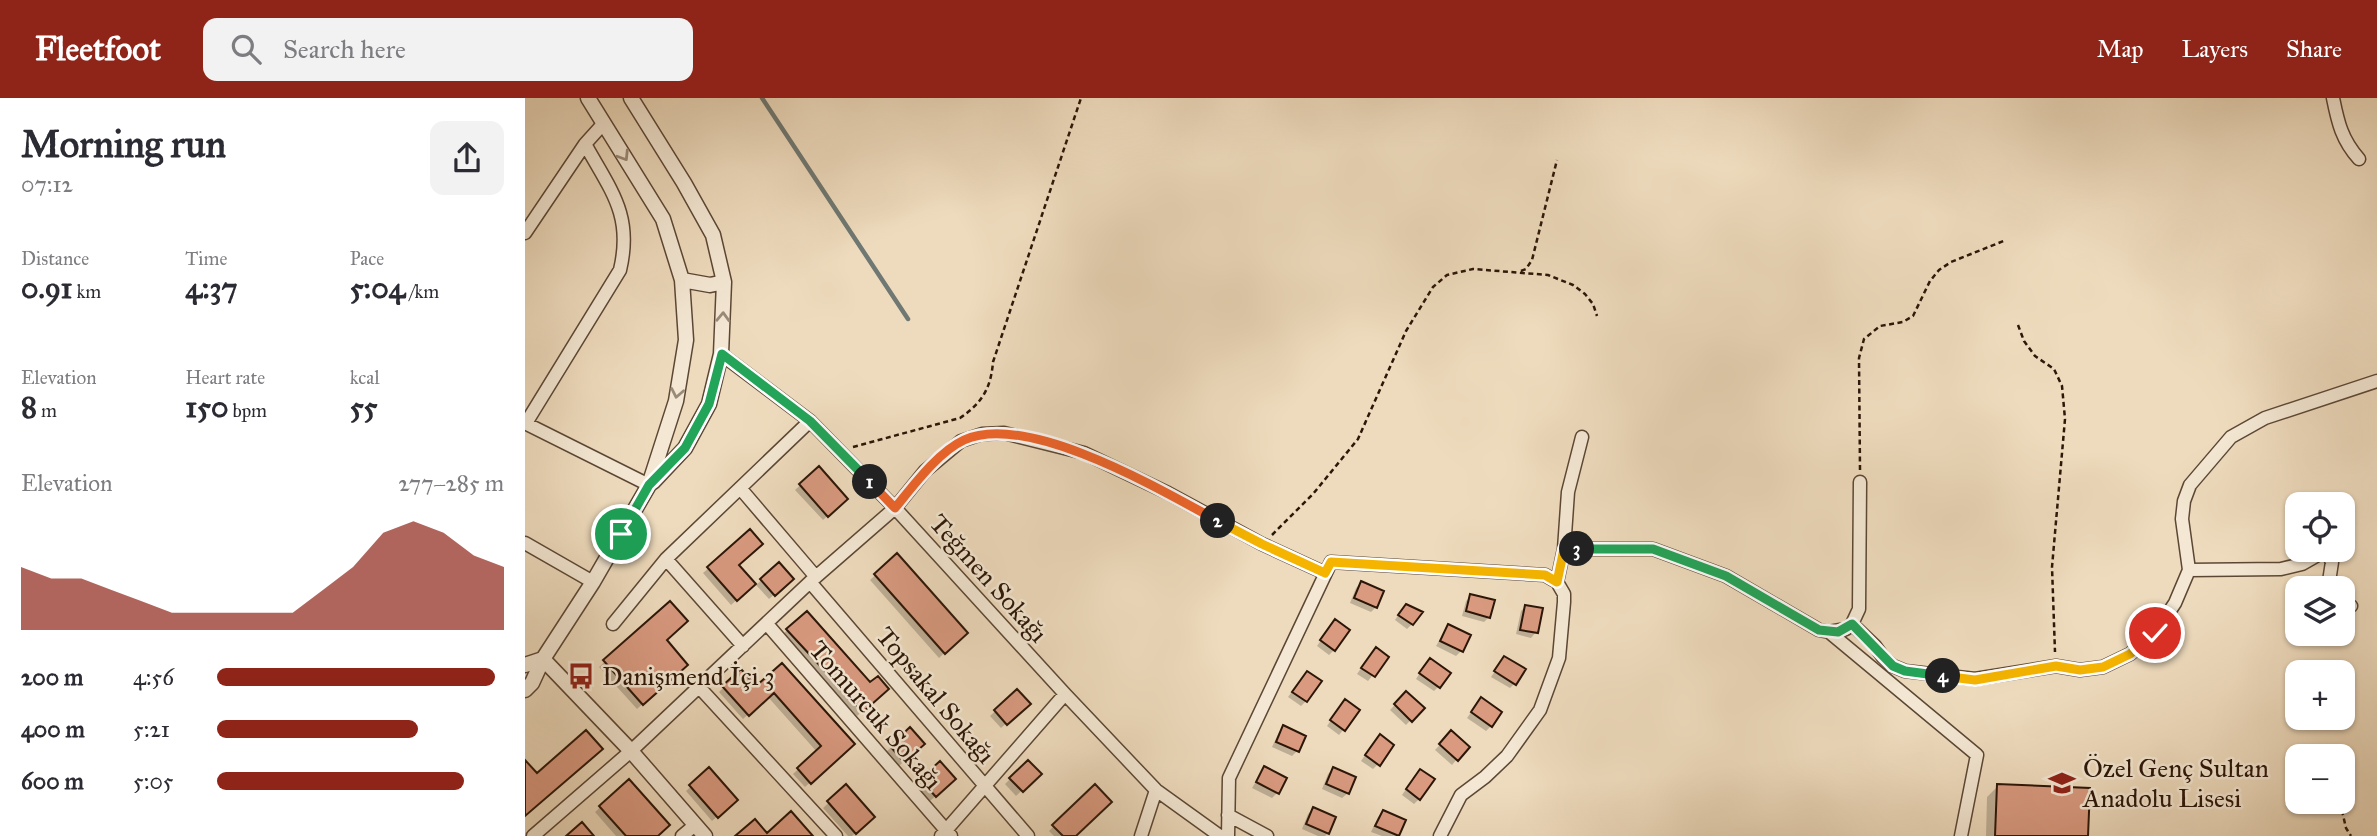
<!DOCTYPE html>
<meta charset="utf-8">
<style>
:root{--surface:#fff;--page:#f2f2f3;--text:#2b2b33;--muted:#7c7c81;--accent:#8f2418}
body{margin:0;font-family:"IM FELL Great Primer",serif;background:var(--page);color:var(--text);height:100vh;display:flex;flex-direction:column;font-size:26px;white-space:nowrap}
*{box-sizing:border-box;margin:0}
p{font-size:23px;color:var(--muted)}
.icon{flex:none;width:38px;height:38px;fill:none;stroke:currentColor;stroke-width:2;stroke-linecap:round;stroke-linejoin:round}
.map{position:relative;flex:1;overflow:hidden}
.panel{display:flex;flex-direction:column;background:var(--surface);width:525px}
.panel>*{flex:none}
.controls{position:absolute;left:1760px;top:394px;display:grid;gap:14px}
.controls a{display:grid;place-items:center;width:70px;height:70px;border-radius:14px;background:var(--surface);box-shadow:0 2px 5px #0004;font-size:35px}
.pin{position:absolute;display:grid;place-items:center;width:60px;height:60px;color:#fff;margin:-30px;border:4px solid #fff;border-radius:50%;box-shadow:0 2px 7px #0007}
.km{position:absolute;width:35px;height:35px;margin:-18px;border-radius:50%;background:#222;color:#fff;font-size:19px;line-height:35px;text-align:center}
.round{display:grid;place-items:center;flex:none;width:74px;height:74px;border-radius:14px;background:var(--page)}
.overview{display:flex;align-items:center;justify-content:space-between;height:119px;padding:0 21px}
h1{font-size:38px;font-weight:700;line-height:52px}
.stats{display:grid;grid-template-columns:repeat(3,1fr);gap:10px;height:119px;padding:7px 21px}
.stats div{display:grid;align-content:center}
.stats b{font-size:30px;font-weight:700}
.stats small{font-size:19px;font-weight:400}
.stats p{font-size:19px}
.chart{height:196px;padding:14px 21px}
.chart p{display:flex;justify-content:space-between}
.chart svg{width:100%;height:126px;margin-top:7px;fill:var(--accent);opacity:.7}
ul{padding:0 21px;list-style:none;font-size:23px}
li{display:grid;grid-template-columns:112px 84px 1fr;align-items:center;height:52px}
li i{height:18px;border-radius:9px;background:var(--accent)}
header{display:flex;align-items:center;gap:42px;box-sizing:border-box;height:98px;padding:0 35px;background:var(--accent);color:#fff}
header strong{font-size:33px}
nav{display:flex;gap:38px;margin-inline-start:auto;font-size:24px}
.search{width:490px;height:63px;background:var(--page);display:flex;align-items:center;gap:18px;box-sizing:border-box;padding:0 24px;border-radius:14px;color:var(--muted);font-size:26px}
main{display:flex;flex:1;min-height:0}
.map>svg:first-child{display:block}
.shadow{fill:#0003}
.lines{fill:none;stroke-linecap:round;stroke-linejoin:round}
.stream{stroke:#6f7872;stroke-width:4.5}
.building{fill:#d99a80;stroke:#2c1608;stroke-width:2}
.minor-casing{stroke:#5c4735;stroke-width:15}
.tertiary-casing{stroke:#5c4735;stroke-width:17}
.path{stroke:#2c1608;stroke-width:2.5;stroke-dasharray:5 3.5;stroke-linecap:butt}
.minor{stroke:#f4e8d4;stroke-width:12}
.tertiary{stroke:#f4e8d4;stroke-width:14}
.oneway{stroke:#9a8a78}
.split-1-casing{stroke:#fff;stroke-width:14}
.split-2-casing{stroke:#fff;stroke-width:14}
.split-3-casing{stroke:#fff;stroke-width:14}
.split-4-casing{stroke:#fff;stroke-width:14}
.split-5-casing{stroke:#fff;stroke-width:14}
.split-1{stroke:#22a559;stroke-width:9}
.split-2{stroke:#f0652b;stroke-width:9}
.split-3{stroke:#f5b400;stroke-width:9}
.split-4{stroke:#22a559;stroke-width:9}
.split-5{stroke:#f5b400;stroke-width:9}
.labels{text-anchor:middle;stroke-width:5;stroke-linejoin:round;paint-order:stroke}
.street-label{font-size:26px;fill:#2c1608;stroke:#f4e8d4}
.poi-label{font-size:26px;fill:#2c1608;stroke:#f4e8d4;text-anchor:start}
</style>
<header>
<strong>Fleetfoot</strong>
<div class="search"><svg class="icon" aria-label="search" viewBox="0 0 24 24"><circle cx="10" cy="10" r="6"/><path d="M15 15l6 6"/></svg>Search here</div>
<nav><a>Map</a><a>Layers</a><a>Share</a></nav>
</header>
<main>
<section class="panel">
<div class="overview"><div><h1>Morning run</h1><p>07:12</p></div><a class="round"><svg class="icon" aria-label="share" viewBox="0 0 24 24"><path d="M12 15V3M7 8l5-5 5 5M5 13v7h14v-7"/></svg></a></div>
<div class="stats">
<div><p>Distance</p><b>0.91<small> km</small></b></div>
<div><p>Time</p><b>4:37</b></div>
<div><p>Pace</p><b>5:04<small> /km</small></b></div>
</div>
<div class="stats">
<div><p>Elevation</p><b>8<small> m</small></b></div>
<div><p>Heart rate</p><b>150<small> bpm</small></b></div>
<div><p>kcal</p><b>55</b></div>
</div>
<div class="chart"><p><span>Elevation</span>277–285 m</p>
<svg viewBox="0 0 160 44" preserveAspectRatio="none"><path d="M0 44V22L10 26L20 26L30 30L40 34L50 38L60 38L70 38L80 38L90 38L100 30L110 22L120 10L130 6L140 10L150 18L160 22V44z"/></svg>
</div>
<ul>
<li><b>200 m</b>4:56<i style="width:97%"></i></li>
<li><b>400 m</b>5:21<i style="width:70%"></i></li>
<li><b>600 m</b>5:05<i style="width:86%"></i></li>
</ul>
</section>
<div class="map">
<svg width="1852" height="738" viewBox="0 0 1852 738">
<rect width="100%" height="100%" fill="#eedbbd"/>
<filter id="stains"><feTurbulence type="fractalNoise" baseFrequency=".00286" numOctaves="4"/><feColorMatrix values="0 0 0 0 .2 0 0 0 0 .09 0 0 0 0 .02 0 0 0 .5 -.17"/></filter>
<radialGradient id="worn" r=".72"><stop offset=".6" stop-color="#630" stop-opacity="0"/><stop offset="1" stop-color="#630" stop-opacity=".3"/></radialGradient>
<path class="shadow" d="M294 370 321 401 298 422 270 392Z
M225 433 212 468 229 486 206 507 178 475Z
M372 458 440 535 414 560 345 482Z
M254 466 267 481 244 501 231 487Z
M836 485 851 509 846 514 825 505 831 490Z
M946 498 964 519 959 524 937 518 941 503Z
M145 505 140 542 161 566 112 611 74 569Z
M1001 508 1011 534 1006 540 991 536 996 513Z
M876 513 887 526 882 531 870 522Z
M281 515 345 587 362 591 332 618 257 537Z
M923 528 936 553 931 558 911 548Z
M805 529 809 552 804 557 792 548Z
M846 556 862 559 843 583 832 576Z
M979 560 990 585 985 590 966 579Z
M257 567 328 646 280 689 268 676 292 654 243 599 218 621 194 594 216 573 231 590Z
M900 567 914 588 909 593 891 581Z
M777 580 781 603 776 608 763 599Z
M492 593 503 606 476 630 465 618Z
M881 595 897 610 881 627 865 612Z
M952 606 966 628 961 633 942 620Z
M815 609 818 632 814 637 802 628Z
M759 629 779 639 772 653 767 658 747 649 754 634Z
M385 632 397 646 374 668 361 654Z
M926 635 942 649 927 667 910 652Z
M850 643 853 666 848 671 836 663Z
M503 664 514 676 491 698 480 686Z
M415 666 429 681 405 703 391 688Z
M739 670 752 695 747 700 727 690Z
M808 671 823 695 817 700 797 691 803 676Z
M184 672 211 702 187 723 161 693Z
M890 678 894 701 889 706 877 697Z
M104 683 131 738H91L70 714Z
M570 688 548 738H529L524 733Z
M1473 688 1561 738H1461L1462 699Z
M321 689 347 719 327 738H323L298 710Z
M788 711 803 735 800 738H793L777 731 783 716Z
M858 714 878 723 872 738H857L846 734 853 719Z"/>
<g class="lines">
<path class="stream" d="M237 0 383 221"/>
</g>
<path class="building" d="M294 368 323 401 303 419 274 386Z
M225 431 238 446 214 467 231 486 212 503 182 469Z
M372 455 443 535 420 556 349 476Z
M254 464 269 481 250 498 235 481Z
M836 483 859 493 852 510 829 500Z
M945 496 970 502 965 520 941 513Z
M145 503 163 523 142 542 163 567 118 607 78 562Z
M881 506 898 514 888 527 873 517Z
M1000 507 1018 510 1013 535 995 532Z
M282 513 345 584 353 578 364 591 338 614 261 531Z
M810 521 825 532 810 553 795 542Z
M923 526 946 537 938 554 915 543Z
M851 549 864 559 850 579 836 570Z
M979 558 1001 571 991 587 969 573Z
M905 560 926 575 915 590 894 575Z
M257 565 330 646 286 686 272 670 296 648 249 595 224 618 197 588 216 571 231 588Z
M782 573 797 583 782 604 767 594Z
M492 591 506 606 482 627 469 612Z
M881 593 900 610 887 624 869 606Z
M956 599 977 614 967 629 946 614Z
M820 601 835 612 820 633 805 622Z
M758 627 781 638 774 654 751 644Z
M385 629 400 646 379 664 365 648Z
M61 632 78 651 0 718V662L12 675Z
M926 632 945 649 933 663 914 646Z
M855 636 869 647 855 668 840 657Z
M503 662 517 676 498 694 484 680Z
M415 663 431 681 411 699 395 681Z
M739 668 762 680 754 696 731 684Z
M184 669 213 702 193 720 164 687Z
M808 669 831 679 824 696 801 686Z
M895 671 910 681 895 702 881 691Z
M104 681 145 727 133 738H101L74 708Z
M321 686 350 719 331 736 302 703Z
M570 686 587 704 551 738H538L527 727Z
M1472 686 1565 690 1563 738H1470Z
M788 709 811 719 804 736 781 726Z
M858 712 881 722 874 738 850 728Z
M266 713 288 738H210L230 721 242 735Z
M57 724 69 738H41Z"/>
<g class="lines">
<g class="minor-casing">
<path id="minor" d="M1808 0C1813 25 1817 42 1834 61
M0 135 60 46 79 25
M196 256 285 323 370 410 540 596 631 692 695 738
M0 325 124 387
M1 325 95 172C108 117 86 93 60 46
M215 390 291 479
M0 445 68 484
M1039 451H1128L1201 478 1294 532 1304 534 1321 531 1327 526 1334 511 1335 384
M141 461 218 548
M1664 472 1657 421 1659 403 1665 387 1706 339 1740 320 1852 283
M1664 472 1756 471 1777 466 1798 454 1803 456 1807 464 1803 490
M285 484 503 738
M1032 484 1039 451 1043 394 1057 339
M1818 511 1826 508
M88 526 141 461 285 323
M242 526 426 738
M1327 526 1350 548 1358 559 1368 568 1380 573 1450 581 1531 568 1555 572 1578 569 1605 556 1630 535 1650 505 1664 472
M1304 534 1452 657 1436 738
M174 589 311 738
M703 717 742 738
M8 738 106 653 285 484 370 410 400 373 436 343 457 336 479 335 559 355 643 395 737 446 800 475
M157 738 170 727
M416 738 540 596
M616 738 631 692
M703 738 704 680 806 464 1020 477 1032 484 1039 496V504L1034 560 1015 612 982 658 960 679 936 697 915 738"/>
</g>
<g class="tertiary-casing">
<path id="tertiary" d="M106 0 159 85 188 137 199 184 196 256 184 306 160 350 128 384
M157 182 185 187 199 184
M18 561 106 653 180 738
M0 567 18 561
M0 592 7 585 18 561 68 484 124 387 151 303 161 242 157 182 138 121 63 0"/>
</g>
<path class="path" d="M996 173 1001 171 1007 162 1032 62
M1493 227 1499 243 1510 258 1529 271 1537 288 1540 321 1527 469 1530 554
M328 349 435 320C457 305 466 290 468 264L556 0
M1335 372 1334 260 1339 241 1355 228 1378 224 1388 218 1405 183 1414 172 1426 164 1481 142
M747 437 788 396 833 341 881 233 908 189 922 177 948 171 1023 177 1048 187 1060 196 1068 206 1072 218
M1807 652 1809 658
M1815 704 1821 730 1826 738"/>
<use href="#minor" class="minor"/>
<use href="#tertiary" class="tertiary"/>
</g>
<defs><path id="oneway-chevron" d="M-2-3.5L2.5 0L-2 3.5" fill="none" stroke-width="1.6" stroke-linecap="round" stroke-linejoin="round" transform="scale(1.75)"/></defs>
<g class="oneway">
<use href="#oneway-chevron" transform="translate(99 58) rotate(58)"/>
<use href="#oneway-chevron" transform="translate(198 219) rotate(-88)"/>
<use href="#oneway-chevron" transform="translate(152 295) rotate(101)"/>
</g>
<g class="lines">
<g class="split-1-casing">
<path id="split-1" d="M96 436 124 387 160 350 184 306 197 256 285 323 345 384"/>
</g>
<g class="split-2-casing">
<path id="split-2" d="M345 384 370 410C388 388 413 354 439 342 502 313 636 392 693 423"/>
</g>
<g class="split-3-casing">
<path id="split-3" d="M693 423 737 446 800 475 806 464 1020 477 1032 484 1039 451H1052"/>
</g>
<g class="split-4-casing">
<path id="split-4" d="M1052 451H1128L1201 478 1294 532 1313 534 1327 526 1368 568 1380 573 1418 578"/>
</g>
<g class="split-5-casing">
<path id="split-5" d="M1418 578 1450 582 1531 568 1555 572 1578 569 1605 556 1630 535"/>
</g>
<use href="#split-1" class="split-1"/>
<use href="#split-2" class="split-2"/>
<use href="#split-3" class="split-3"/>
<use href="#split-4" class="split-4"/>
<use href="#split-5" class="split-5"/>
</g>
<defs>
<g id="bus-bare" transform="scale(2.1)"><path d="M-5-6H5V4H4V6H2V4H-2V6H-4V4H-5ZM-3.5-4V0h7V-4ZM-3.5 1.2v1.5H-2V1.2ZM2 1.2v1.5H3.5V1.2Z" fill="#8f2418" stroke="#f4e8d4" stroke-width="2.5" paint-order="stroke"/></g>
<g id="school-bare" transform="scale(2.1)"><path d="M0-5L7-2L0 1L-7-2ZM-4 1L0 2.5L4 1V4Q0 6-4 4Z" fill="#8f2418" stroke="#f4e8d4" stroke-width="2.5" paint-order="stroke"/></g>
</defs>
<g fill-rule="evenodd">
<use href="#bus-bare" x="56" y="578"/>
<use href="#school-bare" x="1537" y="685"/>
</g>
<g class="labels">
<g class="street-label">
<text transform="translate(464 480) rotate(48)" y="9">Teğmen Sokağı</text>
<text transform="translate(411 597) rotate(50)" y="9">Topsakal Sokağı</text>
<text transform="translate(351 617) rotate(49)" y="9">Tomurcuk Sokağı</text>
</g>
<g class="poi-label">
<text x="77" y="587">Danişmend İçi 3</text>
<text x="1558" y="679">Özel Genç Sultan<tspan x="1558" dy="30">Anadolu Lisesi</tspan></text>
</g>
</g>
<rect width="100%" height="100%" filter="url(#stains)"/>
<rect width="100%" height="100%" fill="url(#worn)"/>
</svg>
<div class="controls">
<a><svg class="icon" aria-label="locate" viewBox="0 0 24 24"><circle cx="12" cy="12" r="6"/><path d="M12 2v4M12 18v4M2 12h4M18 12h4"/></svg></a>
<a><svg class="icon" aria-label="layers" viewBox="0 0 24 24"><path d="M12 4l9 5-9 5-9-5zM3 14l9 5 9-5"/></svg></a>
<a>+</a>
<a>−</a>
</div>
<div class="pin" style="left:96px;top:436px;background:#1e9e55"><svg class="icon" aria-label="arrive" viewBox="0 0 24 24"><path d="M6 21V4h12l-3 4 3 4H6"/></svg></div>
<div class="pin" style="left:1630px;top:535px;background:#d93025"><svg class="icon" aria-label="check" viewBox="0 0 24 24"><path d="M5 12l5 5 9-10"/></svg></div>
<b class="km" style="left:345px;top:384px">1</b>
<b class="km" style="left:693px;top:423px">2</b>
<b class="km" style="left:1052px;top:451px">3</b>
<b class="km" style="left:1418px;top:578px">4</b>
</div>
</main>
